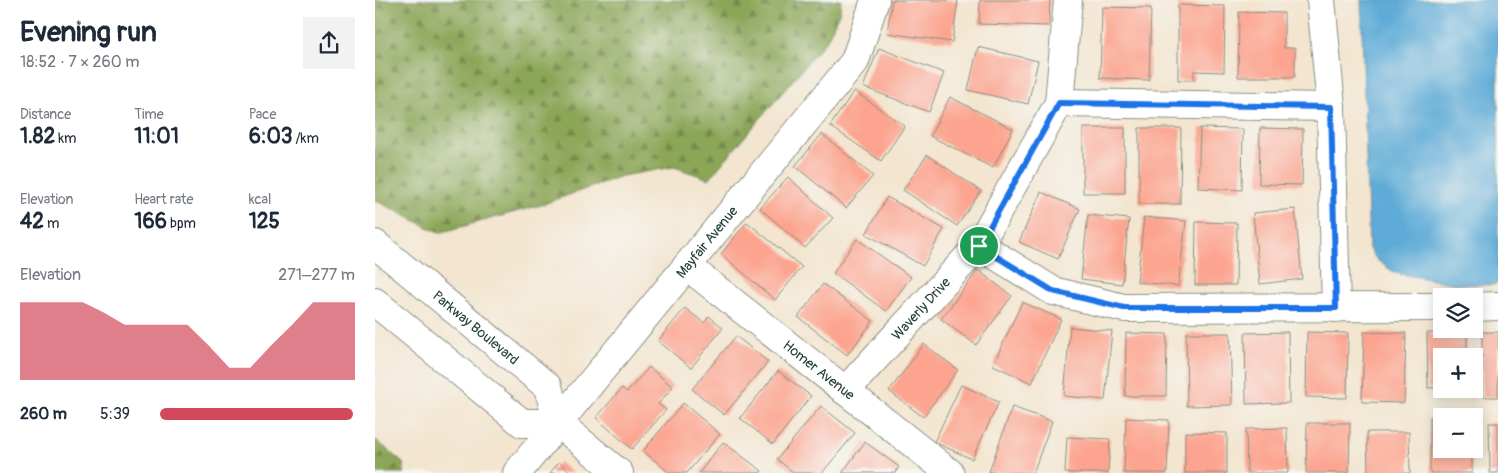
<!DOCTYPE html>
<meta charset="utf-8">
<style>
:root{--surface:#fff;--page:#f2f2f3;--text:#1f2937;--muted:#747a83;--accent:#d1495b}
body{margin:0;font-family:Pangolin,sans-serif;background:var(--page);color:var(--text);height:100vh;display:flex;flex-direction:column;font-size:19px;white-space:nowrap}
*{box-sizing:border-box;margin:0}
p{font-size:16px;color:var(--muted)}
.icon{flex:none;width:28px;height:28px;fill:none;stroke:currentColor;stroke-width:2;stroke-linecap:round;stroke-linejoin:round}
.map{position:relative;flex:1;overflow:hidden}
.side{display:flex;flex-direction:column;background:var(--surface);width:375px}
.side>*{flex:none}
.tools{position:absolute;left:1058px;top:288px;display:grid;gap:10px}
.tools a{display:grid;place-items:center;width:50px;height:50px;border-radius:0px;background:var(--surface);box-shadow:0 2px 12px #0003;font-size:25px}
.pin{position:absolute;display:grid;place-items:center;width:42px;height:42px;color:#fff;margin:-21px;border:2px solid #fff;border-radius:50%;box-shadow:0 1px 5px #0007}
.round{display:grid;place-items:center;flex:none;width:52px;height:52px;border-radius:0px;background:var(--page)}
.overview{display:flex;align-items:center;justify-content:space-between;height:85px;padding:0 20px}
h1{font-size:28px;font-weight:700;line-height:38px}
.stats{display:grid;grid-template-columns:repeat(3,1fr);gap:8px;height:85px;padding:5px 20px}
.stats div{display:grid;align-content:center}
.stats b{font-size:21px;font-weight:700}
.stats small{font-size:14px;font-weight:400}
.stats p{font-size:14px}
.chart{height:140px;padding:10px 20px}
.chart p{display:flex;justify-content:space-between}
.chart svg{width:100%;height:90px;margin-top:5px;fill:var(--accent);opacity:.7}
ul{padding:0 20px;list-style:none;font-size:16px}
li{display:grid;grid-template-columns:80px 60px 1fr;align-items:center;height:38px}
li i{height:12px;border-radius:6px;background:var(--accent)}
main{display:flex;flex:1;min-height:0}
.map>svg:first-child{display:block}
.forest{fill:url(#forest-firs);stroke:#567246}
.water{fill:#5eabd7;stroke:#3e7486}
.building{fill:#fca48f}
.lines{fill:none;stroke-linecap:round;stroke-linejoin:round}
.minor-casing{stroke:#899182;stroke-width:30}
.minor{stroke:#fff;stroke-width:28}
.route-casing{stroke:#fff;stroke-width:10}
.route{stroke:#1a73e8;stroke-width:6}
.labels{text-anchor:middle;stroke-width:4.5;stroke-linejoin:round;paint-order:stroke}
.street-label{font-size:14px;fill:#1f3d34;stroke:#f6f6f2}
</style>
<main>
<section class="side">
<div class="overview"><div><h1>Evening run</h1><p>18:52 · 7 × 260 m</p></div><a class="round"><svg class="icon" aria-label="share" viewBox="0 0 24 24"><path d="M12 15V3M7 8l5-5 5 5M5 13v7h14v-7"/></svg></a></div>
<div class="stats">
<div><p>Distance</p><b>1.82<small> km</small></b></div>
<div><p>Time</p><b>11:01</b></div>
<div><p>Pace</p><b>6:03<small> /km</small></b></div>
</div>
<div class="stats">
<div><p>Elevation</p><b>42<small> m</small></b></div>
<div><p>Heart rate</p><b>166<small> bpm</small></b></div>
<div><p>kcal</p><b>125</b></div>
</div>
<div class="chart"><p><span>Elevation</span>271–277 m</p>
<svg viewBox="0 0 160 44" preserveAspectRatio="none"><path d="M0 44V6L10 6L20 6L30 6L40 11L50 17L60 17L70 17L80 17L90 27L100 38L110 38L120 27L130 17L140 6L150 6L160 6V44z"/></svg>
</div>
<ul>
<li><b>260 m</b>5:39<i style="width:99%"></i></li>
</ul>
</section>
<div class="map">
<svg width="1123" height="473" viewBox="0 0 1123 473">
<defs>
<pattern id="forest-firs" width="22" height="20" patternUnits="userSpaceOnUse" patternTransform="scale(1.25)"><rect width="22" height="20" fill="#8ca658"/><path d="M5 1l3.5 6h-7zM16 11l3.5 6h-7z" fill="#72884a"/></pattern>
</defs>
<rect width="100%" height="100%" fill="#f6f6f2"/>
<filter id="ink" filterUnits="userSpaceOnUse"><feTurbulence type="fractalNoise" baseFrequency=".02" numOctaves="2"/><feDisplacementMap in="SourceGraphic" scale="10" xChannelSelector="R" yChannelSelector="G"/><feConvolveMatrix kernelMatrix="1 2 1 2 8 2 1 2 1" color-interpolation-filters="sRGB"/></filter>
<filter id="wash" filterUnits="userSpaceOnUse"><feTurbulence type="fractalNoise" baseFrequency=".0096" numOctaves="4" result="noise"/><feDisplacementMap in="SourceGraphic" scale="20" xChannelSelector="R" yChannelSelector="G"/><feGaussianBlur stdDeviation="1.12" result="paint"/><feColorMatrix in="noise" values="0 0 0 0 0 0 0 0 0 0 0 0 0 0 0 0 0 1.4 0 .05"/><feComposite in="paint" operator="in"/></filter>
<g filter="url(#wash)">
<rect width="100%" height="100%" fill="#f3e5cf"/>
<path class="forest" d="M0 0H466L465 11 452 40 334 179 299 167 247 176 166 205 64 233 0 200Z
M0 439 29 464V473H0Z"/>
<path class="water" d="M986 0H1123V283L1118 285 1081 284 1020 273 1002 260 994 249Z"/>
<g id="blocks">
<path class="building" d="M517 0H583L577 42 512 33Z
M605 0H675L674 26 604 24Z
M803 5 850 6 849 72 819 71V80H803Z
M727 7 776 8 774 80 725 78Z
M864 12 909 13V48H920V77H863Z
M603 47 663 61 653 104 593 90Z
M504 48 569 73 554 112 488 87Z
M479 91 530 126 506 161 455 126Z
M575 97 638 129 618 168 555 136Z
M708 128H750V193H708Z
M764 128H806L805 204H764Z
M825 128 868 129 867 190 823 188Z
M885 128 928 129 927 185 884 184Z
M447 134 498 176 471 208 420 166Z
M552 155 606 191 582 226 528 190Z
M413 177 458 218 430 248 385 208Z
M666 192 705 209 683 259 644 242Z
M512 197 569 229 548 266 491 234Z
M920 209 927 279 885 284 878 213Z
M713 215 754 219 747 284 706 279Z
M769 217 811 221 803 286 762 282Z
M372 222 427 267 400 300 346 254Z
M821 222 862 223 861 285H820Z
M482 239 536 277 511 311 458 273Z
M603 270 637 296 601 345 566 319Z
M448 284 498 321 472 355 423 317Z
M647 302 686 319 657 383 618 365Z
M310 308 329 323 334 316 348 328 316 368 283 341Z
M695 327 737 331 730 400 689 396Z
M913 332 914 403 871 404 870 333Z
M932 332 973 333 972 398 931 397Z
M989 332 1031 333 1029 403 987 402Z
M1092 332V356H1066V387L1053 388 1052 333Z
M1107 332H1123V397H1107Z
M751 333 792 334 791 396H750Z
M811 333H855L857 405 812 406Z
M361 336 393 362 349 415 317 389Z
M549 344 583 370 548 417 514 391Z
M274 367 298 387 283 404 291 410 257 449 221 418 247 388 252 392Z
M403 371 436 396 398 444 365 418Z
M586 385 624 402 597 459 559 442Z
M308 403 345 434 312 473H295L268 451Z
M446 406 480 433 447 473H419L402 459Z
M637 407 677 421 658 473 614 472Z
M1055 417H1066V449H1097V473H1055Z
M751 418 794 420 792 473H749Z
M932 423H975L974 473H931Z
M1114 423H1123V473H1115Z
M912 428 913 473H872L871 429Z
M810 432 852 433V473H810Z
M992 432H1034L1035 473H993Z
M692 437 735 439 733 473H690Z
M348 442 387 471 385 473H324Z
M490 442 524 467 520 473H467Z
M184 462 197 473H175Z"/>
</g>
</g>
<g filter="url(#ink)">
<use href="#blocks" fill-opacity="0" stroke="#899182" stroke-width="1"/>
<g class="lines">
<g class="minor-casing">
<g id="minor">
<path d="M946 0 956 107 961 308"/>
<path d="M684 103 956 107"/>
<path id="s1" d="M0 244 173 387 183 423H147L0 302"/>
<path d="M604 245 678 291 749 308 1066 307"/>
<path id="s2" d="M312 266 575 473"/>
<path d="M1099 307 1123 306"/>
<path id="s3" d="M470 391 604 245 684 103 693 0"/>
<path d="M183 423 244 473"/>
<path id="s4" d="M142 473 480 61 500 0"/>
</g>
</g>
<use href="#minor" class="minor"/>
</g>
</g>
<g class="lines" filter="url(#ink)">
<g class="route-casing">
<path id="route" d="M684 103 956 107 961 308H749L678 291 604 246Z"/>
</g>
<use href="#route" class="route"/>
</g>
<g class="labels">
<g class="street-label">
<text dy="5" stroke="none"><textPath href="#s4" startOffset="299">Mayfair Avenue</textPath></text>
<text dy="5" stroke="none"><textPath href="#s3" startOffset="112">Waverly Drive</textPath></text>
<text dy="5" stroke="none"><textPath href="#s1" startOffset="131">Parkway Boulevard</textPath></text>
<text dy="5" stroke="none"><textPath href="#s2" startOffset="168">Homer Avenue</textPath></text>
</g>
</g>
</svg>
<div class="tools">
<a><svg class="icon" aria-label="layers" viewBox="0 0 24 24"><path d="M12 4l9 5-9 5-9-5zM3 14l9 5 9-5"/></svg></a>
<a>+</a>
<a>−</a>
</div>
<div class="pin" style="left:604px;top:246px;background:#1e9e55"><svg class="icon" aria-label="arrive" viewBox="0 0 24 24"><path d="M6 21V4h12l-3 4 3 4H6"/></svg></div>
</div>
</main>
